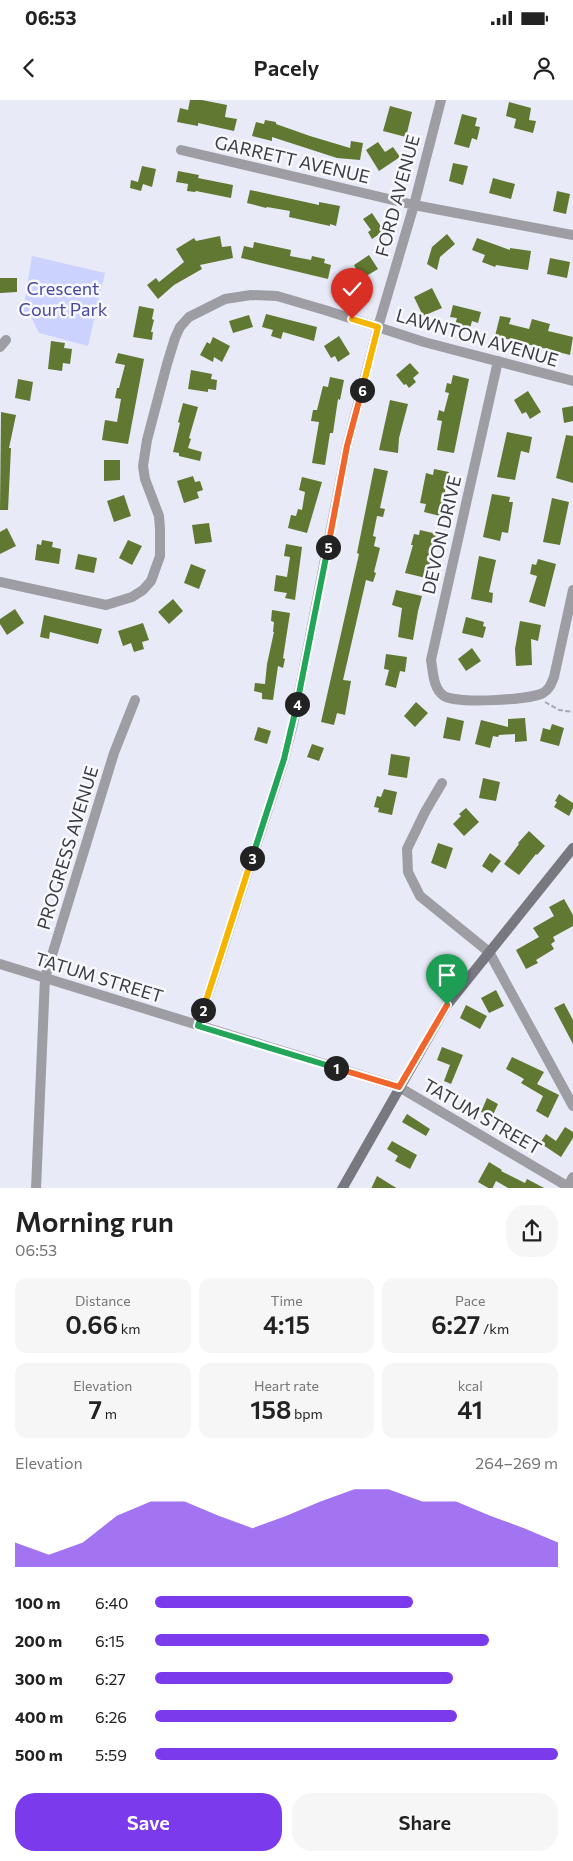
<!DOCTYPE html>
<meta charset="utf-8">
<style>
:root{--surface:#fff;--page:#f6f6f6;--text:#222;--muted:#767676;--accent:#7c3aed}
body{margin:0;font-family:Commissioner,sans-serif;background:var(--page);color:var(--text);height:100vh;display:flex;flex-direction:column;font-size:19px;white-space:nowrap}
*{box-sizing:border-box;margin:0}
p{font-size:16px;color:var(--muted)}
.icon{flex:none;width:28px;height:28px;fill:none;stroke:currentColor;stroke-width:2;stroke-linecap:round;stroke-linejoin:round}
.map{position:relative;height:1088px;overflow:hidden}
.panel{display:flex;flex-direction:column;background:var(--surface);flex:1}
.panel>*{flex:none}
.pin{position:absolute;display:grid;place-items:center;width:42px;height:42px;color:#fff;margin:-51px -21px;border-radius:50% 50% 50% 0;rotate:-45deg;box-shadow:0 0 5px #0007}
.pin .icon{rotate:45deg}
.km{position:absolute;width:25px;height:25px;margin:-12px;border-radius:50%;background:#222;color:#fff;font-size:14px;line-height:25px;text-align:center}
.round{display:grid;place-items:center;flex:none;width:52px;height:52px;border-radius:20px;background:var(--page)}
.headline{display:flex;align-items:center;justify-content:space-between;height:85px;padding:0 15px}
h1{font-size:28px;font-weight:600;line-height:38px}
.figures{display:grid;grid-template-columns:repeat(3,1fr);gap:8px;height:85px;padding:5px 15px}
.figures div{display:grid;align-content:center;border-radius:12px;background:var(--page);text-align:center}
.figures b{font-size:25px;font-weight:600}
.figures small{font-size:14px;font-weight:400}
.figures p{font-size:14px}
.chart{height:140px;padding:10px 15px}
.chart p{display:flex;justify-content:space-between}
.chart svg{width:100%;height:90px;margin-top:5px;fill:var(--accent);opacity:.7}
.button{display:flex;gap:10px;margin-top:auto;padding:10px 15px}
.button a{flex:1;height:58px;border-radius:20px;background:var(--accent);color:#fff;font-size:20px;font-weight:600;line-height:58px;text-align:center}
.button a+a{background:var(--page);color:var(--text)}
ul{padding:0 15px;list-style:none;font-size:16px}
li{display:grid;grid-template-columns:80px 60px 1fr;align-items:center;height:38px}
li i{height:12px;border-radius:6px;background:var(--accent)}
.status{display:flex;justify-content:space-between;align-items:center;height:35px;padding:0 25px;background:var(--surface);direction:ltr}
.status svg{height:14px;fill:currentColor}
header{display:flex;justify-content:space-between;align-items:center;height:65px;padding:0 15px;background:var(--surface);font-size:22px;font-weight:600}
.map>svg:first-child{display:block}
.green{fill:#ccd2fe}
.building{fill:#607831}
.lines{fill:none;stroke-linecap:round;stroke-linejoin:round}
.path{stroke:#a6a7b1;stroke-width:2;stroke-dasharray:5 2.5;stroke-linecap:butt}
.street{stroke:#9d9da3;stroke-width:10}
.secondary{stroke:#777880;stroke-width:10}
.split-1-casing{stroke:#fff;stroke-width:10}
.split-2-casing{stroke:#fff;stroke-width:10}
.split-3-casing{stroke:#fff;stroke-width:10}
.split-4-casing{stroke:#fff;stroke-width:10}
.split-5-casing{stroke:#fff;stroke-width:10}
.split-6-casing{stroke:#fff;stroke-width:10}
.split-7-casing{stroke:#fff;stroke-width:10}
.split-1{stroke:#f0652b;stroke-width:6}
.split-2{stroke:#22a559;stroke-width:6}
.split-3{stroke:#f5b400;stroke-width:6}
.split-4{stroke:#22a559;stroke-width:6}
.split-5{stroke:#22a559;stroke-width:6}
.split-6{stroke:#f0652b;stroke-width:6}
.split-7{stroke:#f5b400;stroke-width:6}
.labels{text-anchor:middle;stroke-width:5;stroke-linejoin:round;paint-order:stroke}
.street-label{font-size:18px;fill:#3c3c42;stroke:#f7f8fd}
.park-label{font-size:18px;fill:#494a9d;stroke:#f7f8fd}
</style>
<div class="status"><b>06:53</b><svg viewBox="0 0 49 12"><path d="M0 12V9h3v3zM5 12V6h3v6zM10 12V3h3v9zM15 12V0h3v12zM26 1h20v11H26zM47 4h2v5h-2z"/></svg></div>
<header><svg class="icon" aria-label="back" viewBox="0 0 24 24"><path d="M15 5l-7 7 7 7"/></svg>Pacely<svg class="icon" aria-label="person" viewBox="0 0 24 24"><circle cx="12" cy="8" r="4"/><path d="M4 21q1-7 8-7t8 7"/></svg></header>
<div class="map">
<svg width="573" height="1089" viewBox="0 0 573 1089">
<rect width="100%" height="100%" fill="#e9eaf7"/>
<path class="green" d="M32 156 105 173 88 246 39 233 31 217 23 211Z"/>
<path class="building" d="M190 0H202L227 5 225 17 237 19 234 31 198 23V26L177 22 180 8 188 10Z
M509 2 531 8 529 20 536 21 533 33 514 28 516 19 506 16Z
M390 6 412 12 406 37 383 31Z
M462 14 477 18 475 26 480 27 477 40 472 38 469 48 454 44Z
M265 20 276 22V24L310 36 350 48 351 41 363 43 360 60 337 58 272 37V41L252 36 256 22 264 24Z
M378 42 385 52 393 47 400 57 379 71 366 50Z
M453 63 468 66 463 85 449 81Z
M142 66 156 69 152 87 143 84 141 91 130 88 131 80 138 82Z
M178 71 199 75 198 78 233 85 231 98 196 91 195 92 187 91 188 84 176 82Z
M493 78 515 84 511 99 489 93Z
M250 90 319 105V102L340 106 336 126 330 124V126L289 117 290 111 267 107 266 108 247 103Z
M557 91 570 94 566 114 553 111Z
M372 113 384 131 372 139 368 132 371 130 363 119Z
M447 134 455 144 440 157 437 170 427 164 432 147Z
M220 136 222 147 231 146 233 158 200 165 202 169 174 185 158 199 147 185 156 178 159 182 184 162 176 149 194 138 196 141Z
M477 138 510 150V148L531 151 528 170 496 165 495 167 482 162 485 155 472 150Z
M254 142 291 150 290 156 311 160 312 156 325 159 324 163 331 165 328 179 241 158 244 146 253 148Z
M369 155 378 169 353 184 347 174 356 169 354 165Z
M550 158 570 162 567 178 547 174Z
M0 178H17V192L0 193Z
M432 188 442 208 423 216 414 197Z
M453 205 481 212 478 223 472 221 469 232 454 228 457 218 450 217Z
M139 206 154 209 152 219 154 220 151 232H153L152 240 133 237Z
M266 214 317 227 314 241 283 232 281 239 271 236 273 230 262 227Z
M249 215 253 227 233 233 229 221Z
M500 216 511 218 509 224 529 229 532 219 550 224 548 231 573 237 570 255 495 236Z
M339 236 350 254 338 262 335 256 331 258 324 246Z
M213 237 230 246 222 262 214 257 213 262 200 255 207 242 210 244Z
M51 241 65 243 64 248 72 249 70 264 63 263 62 271 48 269Z
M118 253 144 259 128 344 102 340 105 320 117 322 121 299 115 298 117 288H119L125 265 115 263Z
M410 263 419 273 413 278 416 282 409 288 406 284 404 285 396 275Z
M191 270 212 274 211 279 217 280 216 290 208 289V292L188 289Z
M453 275 469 279 454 353 437 350 442 321 437 320 439 310 444 312 449 293 445 292 447 283 451 284Z
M330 277 344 280 340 300 338 299 333 333H330L325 365 312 363 319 322 311 321 313 310H317L323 286 328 287Z
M18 279 33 282 30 301 15 298Z
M528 291 541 312 530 319 526 312 522 314 514 300Z
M390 300 408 304 399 338 398 353 379 350Z
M183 303 198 307 189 338 191 339 188 348 202 352 200 361 179 356V353L173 352 180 323 178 322Z
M573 306V321L564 323 562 308Z
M1 312 16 315 9 348H11L8 410H0Z
M507 332 532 337 529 353 521 351 515 380 497 377Z
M566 335 573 336V383L556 378Z
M104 360H120V380L104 381Z
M374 368 388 371 380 408 385 409 383 417 377 416 373 436 376 437 374 446 380 448 374 472 376 473 373 482 366 480 343 580 351 581 345 615 337 613 334 625 321 622 359 454 357 453Z
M434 369 449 372 440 416 424 412 426 404 420 403 426 373 433 375Z
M193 376 195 382 200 381 203 390 197 392 199 398 184 403 177 381Z
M302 377 322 382 307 433 288 428 291 415 296 416 298 409 302 410 305 392 299 390Z
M492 394 510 397 509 402H513L508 433 502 432 500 441 483 437Z
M124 395 131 416 114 422 107 401Z
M552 398 569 402 560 445 543 442Z
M209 423 212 442 195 444 192 425Z
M7 428 16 446 0 454V432Z
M420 430 437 434 426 478 405 473 413 445H411L414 434 419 435Z
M42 440 53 442 52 447 61 449 59 464 35 460 37 444 41 445Z
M128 440 142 446 132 465 119 458Z
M286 444 302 447 295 500 285 498 287 493 274 491 276 475 287 477 290 457 284 456Z
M78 454 97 458 94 473 75 469Z
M479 456 496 460 489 492 493 493 492 503 471 499Z
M538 459 556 464 545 507 529 502 537 476 530 474 532 464 536 465Z
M191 464 206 470 199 489 184 483Z
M396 490 422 496 418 511 413 540 398 537 402 508 392 505Z
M173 499 183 511 169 524 158 512Z
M15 509 24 523 7 535 0 524V519Z
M272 510 290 513 283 558 285 559 283 568 278 566 273 600 262 599V593L254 591 255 583 265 584 267 564 274 532H273L274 522 271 521Z
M44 515 102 529 98 544 50 532 49 539 40 537Z
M466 517 484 522 483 526 486 527 483 538 462 533Z
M520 521 541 525 538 541 531 539 532 565 516 566 515 549Z
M143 523 149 540 142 542 144 549 134 552 131 543 123 546 118 531Z
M472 548 481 561 466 571 458 559Z
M386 554 407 557 405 572 400 571 396 588 385 585 389 570 384 569Z
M416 602 428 613 415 627 404 616Z
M447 617 464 621 460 641 443 638Z
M525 618 527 641 515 642V634L499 635 498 637 493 636 490 648 475 644 481 620 508 627V619Z
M552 624 564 628 559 646 540 641 543 628 550 630Z
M258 627 271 631 267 644 254 640Z
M312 644 324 648 319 661 307 657Z
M391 654 410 657 407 678 388 675Z
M483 678 500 682 496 701 479 698Z
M384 689 397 692 392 715 378 712 379 708 374 707 377 696 381 697Z
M559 694 573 703V708L569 716 554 707 557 702 555 701Z
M466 708 479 722 464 736 453 724 461 716 459 714Z
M529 731 545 746 537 755 536 754 519 775 504 764 519 744 518 743Z
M438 743 453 748 446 769 431 763Z
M490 753 501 761 492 773 482 766Z
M564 799 573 815V826L553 837 555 841 551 844 554 849 536 860 538 863 526 869 516 850 539 837 533 828 554 816 549 807Z
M496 890 504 906 489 913 481 898Z
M564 903 573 920V944L554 908Z
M466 905 487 916 480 929 460 918Z
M442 947 463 955 451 984 444 981 450 965 437 960Z
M512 957 544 972 537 984 559 995 548 1018 536 1011 543 996 521 983 524 979 506 969Z
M487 998 498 1004 492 1017 481 1012Z
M407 1014 430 1029 426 1036 402 1022Z
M565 1027 573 1032V1038L561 1057 540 1043 546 1034 556 1041Z
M392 1041 417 1055 410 1069 395 1061 398 1056 387 1049Z
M489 1062 502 1070 501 1071 525 1083 527 1079 546 1089H510L496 1081 492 1089H490L478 1082Z
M377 1076 398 1089H371Z"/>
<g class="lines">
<path class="path" d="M545 602 559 610 573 612"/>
<path class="street" d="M181 50 414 105 573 135
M0 247 6 240
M498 261 431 560C433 571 433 589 444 596 457 604 530 600 543 593 550 589 551 584 554 577L573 490
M0 482 106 505 132 497 143 490 151 481 160 456V429L159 416 145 379 143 366 147 340 167 264 175 238 180 227 189 217 225 199 251 195 277 196 328 211 424 242 573 281
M442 683 425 712 407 749 408 772 420 796 489 852 573 1006
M0 864 399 987 572 1089
M198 926 283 663 293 624 347 346 378 227 414 105 441 0
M36 1089 45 878 114 653 135 600
M566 1089 573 1077"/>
<path class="secondary" d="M342 1089 447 905 573 748"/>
</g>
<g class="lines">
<g class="split-1-casing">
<path id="split-1" d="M336 968 399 987 447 905"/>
</g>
<g class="split-2-casing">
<path id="split-2" d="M203 910 198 926 336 968"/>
</g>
<g class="split-3-casing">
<path id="split-3" d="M203 910 252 758"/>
</g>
<g class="split-4-casing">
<path id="split-4" d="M252 758 284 659 297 604"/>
</g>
<g class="split-5-casing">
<path id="split-5" d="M297 604 328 447"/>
</g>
<g class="split-6-casing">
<path id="split-6" d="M328 447 347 346 362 290"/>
</g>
<g class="split-7-casing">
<path id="split-7" d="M352 219 378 227 362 290"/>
</g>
<use href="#split-1" class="split-1"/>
<use href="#split-2" class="split-2"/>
<use href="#split-3" class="split-3"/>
<use href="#split-4" class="split-4"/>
<use href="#split-5" class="split-5"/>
<use href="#split-6" class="split-6"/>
<use href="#split-7" class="split-7"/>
</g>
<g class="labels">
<g class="street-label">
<text transform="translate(292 60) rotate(13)" y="6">GARRETT AVENUE</text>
<text transform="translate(398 96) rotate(-75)" y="6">FORD AVENUE</text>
<text transform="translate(477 238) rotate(16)" y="6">LAWNTON AVENUE</text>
<text transform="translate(442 435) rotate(-77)" y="6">DEVON DRIVE</text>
<text transform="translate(68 748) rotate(-73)" y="6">PROGRESS AVENUE</text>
<text transform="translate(99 878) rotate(17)" y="6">TATUM STREET</text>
<text transform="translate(482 1017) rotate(30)" y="6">TATUM STREET</text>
</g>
<g class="park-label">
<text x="63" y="195">Crescent<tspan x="63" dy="21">Court Park</tspan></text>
</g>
</g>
</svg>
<div class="pin" style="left:447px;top:905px;background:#1e9e55"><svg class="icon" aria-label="arrive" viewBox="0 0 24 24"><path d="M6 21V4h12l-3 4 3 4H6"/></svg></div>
<div class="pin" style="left:352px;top:219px;background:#d93025"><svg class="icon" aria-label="check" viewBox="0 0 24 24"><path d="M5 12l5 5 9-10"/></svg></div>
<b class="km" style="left:336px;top:968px">1</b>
<b class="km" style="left:203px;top:910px">2</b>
<b class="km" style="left:252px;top:758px">3</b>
<b class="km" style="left:297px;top:604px">4</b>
<b class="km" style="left:328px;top:447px">5</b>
<b class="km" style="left:362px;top:290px">6</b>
</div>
<section class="panel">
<div class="headline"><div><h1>Morning run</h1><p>06:53</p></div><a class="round"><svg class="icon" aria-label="share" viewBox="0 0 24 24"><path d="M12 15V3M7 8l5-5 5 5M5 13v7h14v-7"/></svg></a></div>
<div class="figures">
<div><p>Distance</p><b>0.66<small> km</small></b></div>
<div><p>Time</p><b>4:15</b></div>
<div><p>Pace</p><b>6:27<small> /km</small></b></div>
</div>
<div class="figures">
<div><p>Elevation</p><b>7<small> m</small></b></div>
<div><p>Heart rate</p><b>158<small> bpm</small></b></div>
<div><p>kcal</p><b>41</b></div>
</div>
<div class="chart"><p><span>Elevation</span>264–269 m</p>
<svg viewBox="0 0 160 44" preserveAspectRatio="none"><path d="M0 44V32L10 38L20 32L30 19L40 12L50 12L60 19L70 25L80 19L90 12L100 6L110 6L120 12L130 12L140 19L150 25L160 32V44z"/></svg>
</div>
<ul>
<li><b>100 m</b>6:40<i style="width:64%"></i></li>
<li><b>200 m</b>6:15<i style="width:83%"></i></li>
<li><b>300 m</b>6:27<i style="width:74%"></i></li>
<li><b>400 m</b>6:26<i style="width:75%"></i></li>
<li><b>500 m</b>5:59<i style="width:100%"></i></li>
</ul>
<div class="button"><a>Save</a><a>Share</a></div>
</section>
